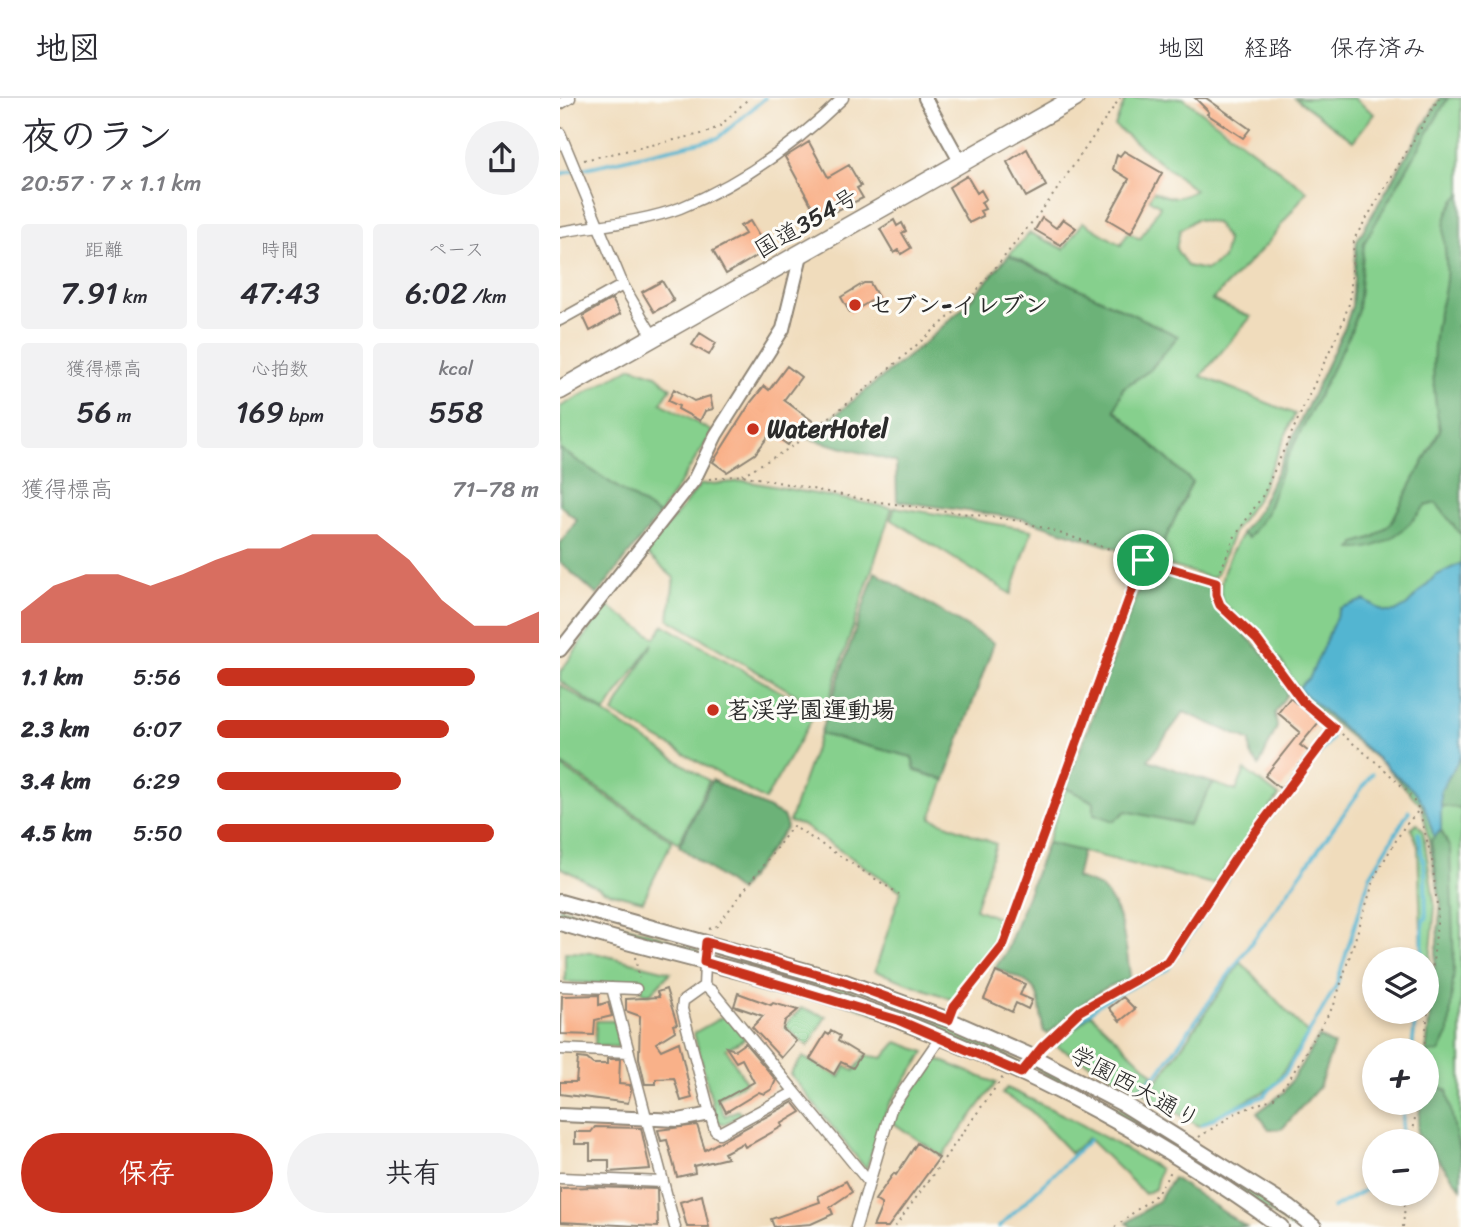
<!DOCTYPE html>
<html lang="ja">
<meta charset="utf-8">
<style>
:root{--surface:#fff;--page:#f2f2f3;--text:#2b2b33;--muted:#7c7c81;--line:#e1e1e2;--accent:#c8321e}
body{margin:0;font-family:Sriracha,"Klee One",sans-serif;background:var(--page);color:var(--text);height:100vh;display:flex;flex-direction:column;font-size:26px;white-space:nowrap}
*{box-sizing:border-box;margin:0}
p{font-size:23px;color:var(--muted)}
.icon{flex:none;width:38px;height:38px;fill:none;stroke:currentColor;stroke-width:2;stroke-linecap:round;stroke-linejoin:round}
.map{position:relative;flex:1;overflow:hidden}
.side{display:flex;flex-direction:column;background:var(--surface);width:560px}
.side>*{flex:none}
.controls{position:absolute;left:802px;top:849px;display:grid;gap:14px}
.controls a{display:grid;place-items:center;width:77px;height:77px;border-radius:50%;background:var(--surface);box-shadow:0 4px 10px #0003;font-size:35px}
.pin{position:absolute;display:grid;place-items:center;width:60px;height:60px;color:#fff;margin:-30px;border:4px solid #fff;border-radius:50%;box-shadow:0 2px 7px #0007}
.round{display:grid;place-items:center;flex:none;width:74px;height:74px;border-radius:37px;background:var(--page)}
.overview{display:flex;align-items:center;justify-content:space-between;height:119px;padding:0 21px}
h1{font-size:38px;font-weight:600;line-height:52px}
.stats{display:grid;grid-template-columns:repeat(3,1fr);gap:10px;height:119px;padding:7px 21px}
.stats div{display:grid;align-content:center;border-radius:7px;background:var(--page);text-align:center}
.stats b{font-size:30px;font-weight:600}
.stats small{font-size:19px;font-weight:400}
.stats p{font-size:19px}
.chart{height:196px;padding:14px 21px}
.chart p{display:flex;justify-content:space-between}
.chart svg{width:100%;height:126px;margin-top:7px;fill:var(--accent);opacity:.7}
.cta{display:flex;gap:14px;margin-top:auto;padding:14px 21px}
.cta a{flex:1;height:80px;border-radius:42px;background:var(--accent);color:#fff;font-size:28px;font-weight:600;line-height:80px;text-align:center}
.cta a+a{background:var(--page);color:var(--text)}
ul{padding:0 21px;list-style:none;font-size:23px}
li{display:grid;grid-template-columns:112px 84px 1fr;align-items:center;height:52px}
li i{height:18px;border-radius:9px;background:var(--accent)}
header{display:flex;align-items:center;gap:42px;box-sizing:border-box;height:98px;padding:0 35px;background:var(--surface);border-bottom:2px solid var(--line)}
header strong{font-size:33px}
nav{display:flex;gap:38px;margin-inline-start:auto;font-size:24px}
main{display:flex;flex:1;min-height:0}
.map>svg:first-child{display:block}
.green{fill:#86d08d;stroke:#587e5c;stroke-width:2;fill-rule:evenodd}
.forest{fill:#6cb278;stroke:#4c6e52;stroke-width:2}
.water{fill:#53b5d1;stroke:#3f707e;stroke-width:2}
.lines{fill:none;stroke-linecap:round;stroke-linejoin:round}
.stream{stroke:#53b5d1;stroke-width:3.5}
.building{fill:#f9b189}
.minor-casing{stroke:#8e8474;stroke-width:13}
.tertiary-casing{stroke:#8e8474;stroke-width:16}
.secondary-casing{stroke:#8e8474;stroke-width:18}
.trunk-casing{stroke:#8e8474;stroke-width:21}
.path{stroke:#8e8474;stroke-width:2;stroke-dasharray:2 5;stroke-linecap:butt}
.minor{stroke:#fff;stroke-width:10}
.tertiary{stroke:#fff;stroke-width:12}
.secondary{stroke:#fff;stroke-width:14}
.trunk{stroke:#fff;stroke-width:18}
.route-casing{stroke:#fff;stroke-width:14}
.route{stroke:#c8321e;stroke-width:9}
.poi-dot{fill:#c8321e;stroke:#fdfcf7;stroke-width:2.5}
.labels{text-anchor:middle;stroke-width:6;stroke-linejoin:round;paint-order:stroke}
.street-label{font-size:24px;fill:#2b2b2b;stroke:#fdfcf7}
.poi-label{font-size:24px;font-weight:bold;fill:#2b2b2b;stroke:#fdfcf7;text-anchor:start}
</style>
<header>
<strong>地図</strong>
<nav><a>地図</a><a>経路</a><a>保存済み</a></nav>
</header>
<main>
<section class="side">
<div class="overview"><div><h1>夜のラン</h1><p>20:57 · 7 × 1.1 km</p></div><a class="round"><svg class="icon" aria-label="share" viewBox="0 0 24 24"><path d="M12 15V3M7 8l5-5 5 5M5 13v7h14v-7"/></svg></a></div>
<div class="stats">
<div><p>距離</p><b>7.91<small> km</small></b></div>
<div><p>時間</p><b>47:43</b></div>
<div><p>ペース</p><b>6:02<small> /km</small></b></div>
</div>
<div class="stats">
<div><p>獲得標高</p><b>56<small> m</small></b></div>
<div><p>心拍数</p><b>169<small> bpm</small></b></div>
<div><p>kcal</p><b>558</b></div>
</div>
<div class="chart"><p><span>獲得標高</span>71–78 m</p>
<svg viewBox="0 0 160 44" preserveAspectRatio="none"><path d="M0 44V33L10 24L20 20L30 20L40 24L50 20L60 15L70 11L80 11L90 6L100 6L110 6L120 15L130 29L140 38L150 38L160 33V44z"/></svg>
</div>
<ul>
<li><b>1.1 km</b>5:56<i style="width:80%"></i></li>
<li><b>2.3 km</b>6:07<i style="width:72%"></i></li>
<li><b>3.4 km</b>6:29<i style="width:57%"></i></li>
<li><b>4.5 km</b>5:50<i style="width:86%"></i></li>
</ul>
<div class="cta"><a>保存</a><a>共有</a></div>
</section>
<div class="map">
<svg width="901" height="1129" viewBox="0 0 901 1129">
<rect width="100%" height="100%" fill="#fdfcf7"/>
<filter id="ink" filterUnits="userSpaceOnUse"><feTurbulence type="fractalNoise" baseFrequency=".0143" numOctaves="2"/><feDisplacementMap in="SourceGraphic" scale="14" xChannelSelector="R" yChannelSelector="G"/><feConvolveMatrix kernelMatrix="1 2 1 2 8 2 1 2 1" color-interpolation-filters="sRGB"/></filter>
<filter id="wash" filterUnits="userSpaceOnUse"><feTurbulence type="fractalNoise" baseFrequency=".00686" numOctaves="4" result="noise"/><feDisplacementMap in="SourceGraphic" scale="28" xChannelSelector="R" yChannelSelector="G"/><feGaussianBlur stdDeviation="1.57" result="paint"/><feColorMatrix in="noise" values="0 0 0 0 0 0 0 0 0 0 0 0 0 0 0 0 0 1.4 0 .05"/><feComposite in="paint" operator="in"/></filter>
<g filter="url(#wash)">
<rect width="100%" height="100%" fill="#f0dcbc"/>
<path class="green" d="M566 0H623L747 93 707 146 652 202 691 219 641 278 735 316 698 399 674 433 657 476 651 480 595 463 632 384 555 312 563 290 590 272 617 238 449 157 470 135 504 151 523 124 561 147 568 134 580 141 600 108 589 101 593 93C609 101 620 102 635 92L555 28ZM636 121 656 125 667 142 663 161 646 172 627 168 616 151 620 132Z
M735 0H794L814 16 793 43Z
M880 0H901V1090L857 1035 861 1005 866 1004V957L881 806 862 708 824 667 745 601 720 562 662 504C654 474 682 435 699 411L785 229 792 208 797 143Z
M72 269 96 277 111 290 101 305 153 334 99 417 0 351V309Z
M185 383 332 410 265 614 109 521 114 480 86 455 140 387Z
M335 409 472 432 451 496 331 421Z
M46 507 95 540 104 527 256 614 205 702 53 615 93 545 45 614 0 583V575Z
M0 587 149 683 119 745 0 665Z
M260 636 352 659 355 673 385 682 371 720 436 746 415 811 446 823 434 852 394 902 315 873 341 793 242 727 229 724Z
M0 668 112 743 83 803 44 793 0 769Z
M685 672 719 698 653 786 487 745 506 690 534 704 629 727 653 685 676 693Z
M857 725 863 733 875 809 866 907V861H862L858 749 851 730Z
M0 810 91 835 138 853 137 857 0 819Z
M154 852C245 877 337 903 423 943 436 949 447 959 460 965L459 968 182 867 152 855Z
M5 854 35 855 111 874 90 896 83 895 80 887 5 884Z
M681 864 748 936 713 989 639 1028 584 995 601 978Z
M241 910 266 918 248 948 224 928Z
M531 916 593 976 578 991 496 948Z
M166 917 185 941 166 951 186 984 157 1001 165 1018 178 1012 181 1016 164 1026 157 1023 134 935Z
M36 923H55L59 949 35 948Z
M337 944 365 954 328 1008 306 1071 230 976 243 959 280 979 285 968 294 973 305 957 323 960Z
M372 959 436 985 382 1058 332 1024 335 1012Z
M477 967 586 1025 621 1049 620 1053 511 994 475 969Z
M447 990 510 1020 600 1071 595 1091 585 1096 528 1040 511 1055 469 1011 442 996Z
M633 1054 735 1122 742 1129H730L632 1056Z"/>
<path class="forest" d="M880 0H888L804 145 798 211 790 236 724 366 706 416 688 440 681 435 699 411 785 229 792 208 797 143Z
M901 95V226L897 228 901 247V437L876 405 865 408C847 431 823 453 792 451L795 445 814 439 831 425 880 332C873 298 871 264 876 229 878 213 885 198 886 181 889 145 872 126 901 95Z
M449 157 618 238 590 272 563 290 555 312 632 384 595 463 464 421 337 403 336 364 247 340 368 242 405 208Z
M0 351 99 417 37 497 0 464V446L17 422 0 407Z
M590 468 650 488C663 532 716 549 727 596L715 615 717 629 699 668 691 657 690 643 624 614 588 662 653 685 629 727 566 713 554 723 534 716V704L506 690 587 469Z
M315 474 434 545 385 682 355 672 352 659 260 636Z
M901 658V710L881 708V692Z
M152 682 223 718 227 729 179 793 119 748Z
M881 732 890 751 894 870 889 934 879 954 866 955 881 806 871 742Z
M487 745 522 753 516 780C524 783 536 785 542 791 563 812 566 849 570 877L568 882C535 889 513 915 488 936L483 933C478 886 479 888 435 870L446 854Z
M759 939 774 947 759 989 722 1031H709L697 1015 724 994Z
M871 986 887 992 901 1063V1090L857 1035 861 1005 866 1004V991Z
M613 1080 686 1129H571L567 1125 599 1102Z"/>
<path class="water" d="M901 465V658L881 692V732L874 739 864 707 856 695 738 590 750 579 780 510 804 502 825 514H835L847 507 875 478Z"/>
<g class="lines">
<path class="stream" d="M0 76 158 40 205 0
M858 735 865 773 866 821H863L862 861
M495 944 542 904 608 871 694 740 772 640
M852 952 856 914
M582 990 599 974 812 676
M642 1027 666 1013 704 998 725 976 776 888 810 778 849 713
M840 1043 845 1004
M773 1110 814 1087
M439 1129 529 1042"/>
</g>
<g id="blocks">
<path class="building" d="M635 0H646L690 31 683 40 647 16 649 14Z
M249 44 268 79 289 67 301 88 297 90 303 100 259 121 225 59Z
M467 51 486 88 466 99 447 64Z
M564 53 602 75 571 135 547 121 569 81 553 71 557 56 560 58Z
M407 78 417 95 421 92 426 101 421 104 425 111 420 113 423 118 409 125 389 89Z
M482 120 496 130 503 121 516 130 501 147 475 132Z
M334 122 337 128 342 125 346 133 342 135 351 150 341 156 339 152 334 155 320 131Z
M190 123 207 152 166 176 153 153 185 136 180 128Z
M102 183 114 203 94 214 82 194Z
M304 185H310L318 199 290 215 281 199Z
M52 201 60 216 30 233 23 218Z
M140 235 156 245 149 257 132 247Z
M227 268 241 279 224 302 254 324 249 331 242 326 228 347 211 335 195 356 167 374 153 364 191 304 204 288 209 292Z
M114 291 134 303 150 298 153 311 145 313 140 323 118 311 119 308 108 303Z
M730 600 759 624 740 647 749 654 721 691 705 678 740 634 718 615Z
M436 874 465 886 460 897 472 902 468 911 456 905 452 914 424 901Z
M106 891 117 926 113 927 115 933 96 945 101 952 119 944 132 1000 121 1003 114 980 96 981V986H85L79 960 80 918 66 913V901L99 899 97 894Z
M178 895 211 907 213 905 238 912 225 923 223 931 236 943 221 960 192 929 203 918 174 908Z
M39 897V907L48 904 52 918 35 922 34 937 1 936 2 898Z
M563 899 575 911 560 923 549 910Z
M271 933 280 938 278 943 301 957 293 970 281 964 274 976 250 961 266 935 269 937Z
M185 945 216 982 212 991 204 996 199 994 166 1014 160 1003 194 984 182 961 176 964 166 949 175 952Z
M18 960 27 961 33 966H47V961H60L59 986 70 987 71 993 68 1005 0 996V984H16Z
M233 1004 241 1014 221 1026 223 1028 191 1046 185 1049 183 1045 164 1055 167 1060 134 1068 135 1075 117 1079 107 1042 101 1043 98 1032 137 1027 145 1052Z
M35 1029 81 1030 90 1071 49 1074V1062H30V1046H15V1034H31Z
M357 1045 379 1060 328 1129H313L321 1110V1106L315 1102 334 1075 336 1077Z
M286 1083 292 1094 270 1109 273 1116 251 1126 214 1129 211 1121 260 1104 258 1098Z
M33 1089 97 1091 98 1129 0 1124V1090Z
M142 1097 149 1129H127L120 1104Z"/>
</g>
</g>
<g filter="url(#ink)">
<use href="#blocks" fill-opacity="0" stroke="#8e8474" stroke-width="2"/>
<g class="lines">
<g class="minor-casing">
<path id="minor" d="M0 6 10 0
M0 35 63 187 94 240
M0 134C39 127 83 124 120 110 182 85 236 46 283 0
M0 222 63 187
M0 888 76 891
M144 888 152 893 235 994 159 1035 155 1032 150 1016 122 911 123 903Z
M144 888 146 844
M52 890 115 1129
M0 951 69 954
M235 994 308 1083
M0 1080 103 1084
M296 1129 331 1011 380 940"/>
</g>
<g class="tertiary-casing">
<path id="tertiary" d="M365 0 401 65
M0 552 134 382 156 337 223 231 241 157
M0 1017 119 1022 150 1016"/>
</g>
<g class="secondary-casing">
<path id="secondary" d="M0 804 285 884 389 922 473 959 565 1007 730 1110 754 1129
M0 825C94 854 192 873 285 904 440 955 589 1033 721 1129"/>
</g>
<g class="trunk-casing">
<path id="trunk" d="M0 292 515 0"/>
</g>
<path class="path" d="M24 62 146 35 160 28 189 0
M182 377 230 350 307 290 411 200 489 103 560 0
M149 381 182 377 312 403 461 423 655 484
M149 831 157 828 233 728 339 796
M75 859 79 880
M394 909 443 848 583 463
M481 950 534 903 607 864 677 758 774 630
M864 952 878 816 872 762 859 711 847 693 823 670 743 604 697 543 660 507 656 497V484L674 440 703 397 782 226 790 203 794 141 879 0
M639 1039 676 1015 714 1000 730 980 774 907 816 776 844 729 859 712
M852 1043 857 1004
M335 1129 443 979
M555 1129 597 1096 613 1070
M843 1129 846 1096"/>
<use href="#minor" class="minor"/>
<use href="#tertiary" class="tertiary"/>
<use href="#secondary" class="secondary"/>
<use href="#trunk" class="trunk"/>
</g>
</g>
<g class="lines" filter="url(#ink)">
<g class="route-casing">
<path id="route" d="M583 462 656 484V497L660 507 697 542 743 604 774 630 677 758 607 864 520 913 482 949 461 975 338 922 144 864 146 844 285 884 389 922 394 909 443 848Z"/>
</g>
<use href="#route" class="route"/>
</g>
<g class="poi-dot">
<circle cx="295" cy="207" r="7"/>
<circle cx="193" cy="331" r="7"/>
<circle cx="153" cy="612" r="7"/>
</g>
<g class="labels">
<g class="street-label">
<text transform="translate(246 125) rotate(-30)" y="8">国道354号</text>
<text transform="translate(575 989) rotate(29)" y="8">学園西大通り</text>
</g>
<g class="poi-label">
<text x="309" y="215">セブン-イレブン</text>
<text x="207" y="339">WaterHotel</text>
<text x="167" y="620">茗渓学園運動場</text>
</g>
</g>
</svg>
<div class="controls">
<a><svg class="icon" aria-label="layers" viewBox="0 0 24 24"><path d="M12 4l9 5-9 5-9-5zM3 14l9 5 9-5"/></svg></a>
<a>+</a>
<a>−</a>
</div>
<div class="pin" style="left:583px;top:462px;background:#1e9e55"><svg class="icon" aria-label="arrive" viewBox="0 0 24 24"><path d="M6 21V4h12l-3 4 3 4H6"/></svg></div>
</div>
</main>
